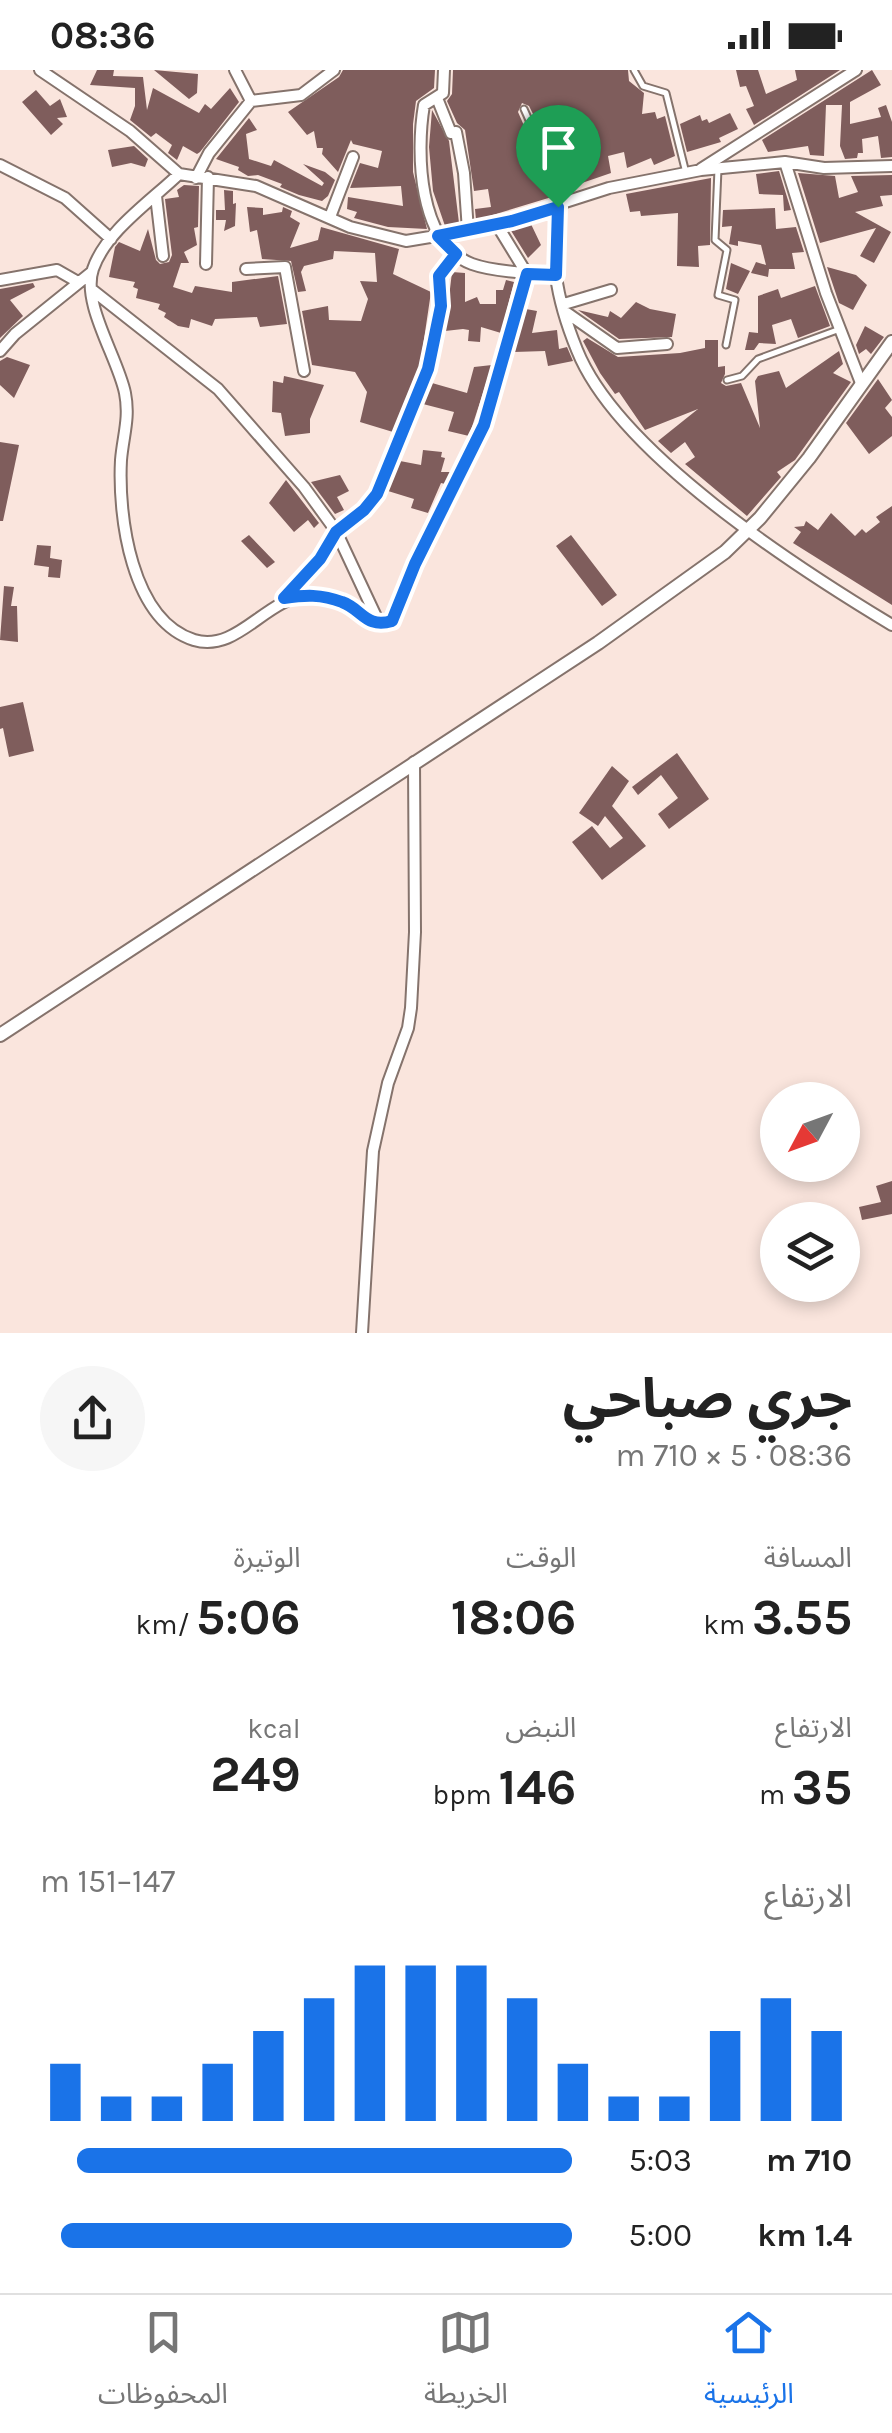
<!DOCTYPE html>
<html lang="ar">
<meta charset="utf-8">
<style>
:root{--surface:#fff;--page:#f6f6f6;--text:#222;--muted:#767676;--line:#e0e0e0;--accent:#1a73e8}
body{margin:0;font-family:Karla,"Noto Sans Arabic",sans-serif;background:var(--page);color:var(--text);direction:rtl;height:100vh;display:flex;flex-direction:column;font-size:38px;white-space:nowrap}
*{box-sizing:border-box;margin:0}
p{font-size:32px;color:var(--muted)}
.icon{flex:none;width:55px;height:55px;fill:none;stroke:currentColor;stroke-width:2;stroke-linecap:round;stroke-linejoin:round}
.map{position:relative;height:1263px;overflow:hidden;direction:ltr}
.sheet{display:flex;flex-direction:column;background:var(--surface);flex:1}
.sheet>*{flex:none}
.needle{width:65px;rotate:229deg}
.controls{position:absolute;left:760px;top:1012px;display:grid;gap:20px}
.controls a{display:grid;place-items:center;width:100px;height:100px;border-radius:50%;background:var(--surface);box-shadow:0 5px 15px #0003;font-size:50px}
.pin{position:absolute;display:grid;place-items:center;width:85px;height:85px;color:#fff;margin:-102px -42px;border-radius:50% 50% 50% 0;rotate:-45deg;box-shadow:0 0 10px #0007}
.pin .icon{rotate:45deg}
.round{display:grid;place-items:center;flex:none;width:105px;height:105px;border-radius:52px;background:var(--page)}
.headline{display:flex;align-items:center;justify-content:space-between;height:170px;padding:0 40px}
h1{font-size:55px;font-weight:700;line-height:75px}
.metrics{display:grid;grid-template-columns:repeat(3,1fr);gap:15px;height:170px;padding:10px 40px}
.metrics div{display:grid;align-content:center}
.metrics b{font-size:50px;font-weight:700}
.metrics small{font-size:28px;font-weight:400}
.metrics p{font-size:28px}
.chart{height:280px;padding:20px 40px}
.chart p{display:flex;justify-content:space-between}
.chart svg{width:100%;height:180px;margin-top:10px;stroke:var(--accent);stroke-width:6}
ul{padding:0 40px;list-style:none;font-size:32px}
li{display:grid;grid-template-columns:160px 120px 1fr;align-items:center;height:75px}
li i{height:25px;border-radius:12px;background:var(--accent)}
.status{display:flex;justify-content:space-between;align-items:center;height:70px;padding:0 50px;background:var(--surface);direction:ltr}
.status svg{height:28px;fill:currentColor}
.menu{display:flex;justify-content:space-around;align-items:center;height:140px;border-top:2px solid var(--line);background:var(--surface);font-size:28px;color:var(--muted)}
.menu a{display:grid;justify-items:center;gap:5px}
.menu .selected{color:var(--accent)}
.map>svg:first-child{display:block}
.building{fill:#7f5d5c}
.lines{fill:none;stroke-linecap:round;stroke-linejoin:round}
.service-casing{stroke:#85736c;stroke-width:9}
.minor-casing{stroke:#85736c;stroke-width:14}
.tertiary-casing{stroke:#85736c;stroke-width:16}
.service{stroke:#fff;stroke-width:5}
.minor{stroke:#fff;stroke-width:10}
.tertiary{stroke:#fff;stroke-width:12}
.route-casing{stroke:#fff;stroke-width:20}
.route{stroke:#1a73e8;stroke-width:12}
</style>
<div class="status"><b>08:36</b><svg viewBox="0 0 49 12"><path d="M0 12V9h3v3zM5 12V6h3v6zM10 12V3h3v9zM15 12V0h3v12zM26 1h20v11H26zM47 4h2v5h-2z"/></svg></div>
<div class="map">
<svg width="892" height="1263" viewBox="0 0 892 1263">
<rect width="100%" height="100%" fill="#fae5dd"/>
<path class="building" d="M97 0H114L113 6 143 7 147 40 153 18 199 43 205 34 211 39 230 18 239 32 200 82 197 84 183 76 177 90 168 83 172 75 156 63 151 67 130 50 135 36V18L90 15Z
M154 0 198 4 197 23 189 29Z
M343 0H435L434 18 416 31 413 54V102L427 159 388 157 354 148 357 142 347 139 348 127 403 136 401 116 350 118 360 93 378 98 382 81 353 74 351 70 338 102 322 84 323 78H317L314 61 307 65 288 42 339 7Z
M453 0H628L629 11 644 23 642 44 655 42 657 49 665 46 675 86 654 95 651 88 627 98 624 82 608 86 611 103 579 114 577 104 560 108 554 93 548 50 537 52 529 36 522 33 518 42 555 126 476 150 475 139 491 137 488 119 474 121 465 60 457 53 447 31 452 24Z
M736 0H758L766 24 797 10 795 0H840L754 55 746 39 754 36 746 16 740 17Z
M872 0 881 15 850 32V54L881 47 878 38 886 35 892 52V87L881 88 878 66 862 69 863 83H858L857 88 845 89 840 76 842 35H826L824 86 810 85 808 76 768 82 762 70Z
M36 20 50 36 60 29 67 47 57 48 63 54 51 65 22 32Z
M432 40 449 71 459 153 445 156 433 121 429 77Z
M730 43 738 59 719 68 721 72 687 82 680 54 700 45 702 51 707 49 709 53Z
M249 48 257 60 246 64 249 89 271 96 274 90 322 116 324 113 303 94 325 102 335 110 328 126 322 131 299 125 280 117 282 114 258 105 248 106 238 100 239 97 216 89Z
M134 76 148 89 145 97 131 93 112 97 108 80Z
M779 101 791 140 784 141 783 125 759 124 756 104Z
M798 103 835 106 839 128 858 122 851 106 892 105V125L880 126 883 136 855 142 891 162 874 193 860 186 876 158 820 173Z
M711 108 710 175 698 176 699 197 677 196 678 143 641 146 640 141 630 142 626 124Z
M184 115 199 116 198 157 194 158 197 175 184 182 189 193H181L173 217 192 223 195 216 232 222V212L278 206 287 254 260 257 257 247 215 249 212 256 191 249 189 258 178 256 164 247 166 243 158 239 160 234 136 228 138 219 133 217 135 212 109 207 115 177 119 172 140 181 148 159 156 190 160 194 169 192 172 185 165 129 179 127 177 120Z
M224 120 233 121V134L236 133 235 156 224 161 226 150H216V140H225Z
M247 137 263 138V145L282 142 283 137 292 141 290 147 300 153 290 178 318 170 321 157 399 179 393 204 431 222 420 296 393 362 360 352 367 322 355 302 312 295 302 241 328 236 329 250 361 251 368 229 360 211 377 212 375 183 334 181 333 189 304 196 301 202 306 221 298 222 291 191 262 189 257 160 250 162Z
M775 138 776 159 796 157 804 182 792 183 795 199H769L768 207 751 203 756 192 766 195 761 175 738 171V176L729 174 732 156 722 157 723 140Z
M530 152 541 175 528 188 510 159Z
M731 193 750 201 738 224 726 219Z
M827 197 856 205 867 215 853 240 839 233Z
M452 202 465 203V232L477 227 480 234H496V220H503L506 210 514 212 501 263 481 257 480 272 468 271 469 260 463 259 445 261Z
M33 213 35 217 10 230 23 246 0 268V219Z
M815 216 830 256 798 268 791 249 772 255 776 274 759 273 754 280H745L749 262 758 263V226L778 219 781 228Z
M636 232 650 239 676 244 672 267 619 269 578 240 608 247 610 241 621 248Z
M526 239 537 241 532 263 557 260 559 279 567 277 573 291 548 296 545 281 514 282Z
M865 256 884 267 871 284 866 279 859 284 856 275Z
M587 268 618 287 680 283 705 278V270H718V297L725 296V304L721 313 726 316 741 313 760 358 755 311 758 306 779 301 786 318 839 281 843 294 833 303 851 312 795 390 777 402 781 407 747 446 685 394 695 387 685 372 671 383 658 371 698 339 645 360 619 322 615 324 600 303 583 271Z
M7 287 30 295 14 328 0 315V291Z
M492 295 469 366 448 361 454 342 423 334 432 313 467 323 474 297Z
M284 306 324 315 310 349V363L285 366 281 343 272 342 273 311 283 313Z
M878 309 892 330 885 338 892 347V366L869 384 846 353Z
M0 372 19 375 3 451H0Z
M423 380 442 382 441 387 445 388 441 402H451L445 414 441 413 428 443 411 438 414 429 388 421 400 391 421 395Z
M340 405 349 421 337 427 344 440 335 444 311 412Z
M286 410 319 453 314 458 308 450 294 462 269 433Z
M892 436V535L793 473 801 462 794 457 804 456 806 451 818 460 831 443 855 466 862 459 866 463 880 452 876 447Z
M249 465 275 492 267 498 241 471Z
M571 465 617 525 602 536 556 476Z
M37 475 51 476 50 488 62 490 60 508 48 507 49 497 34 495Z
M4 516 14 517 11 536H17L18 572 0 570Z
M23 632 34 681 9 687 3 658 0 659V637Z
M677 683 709 729 669 759 658 744 678 728 661 705 638 725 632 717Z
M612 696 629 711 612 736 646 776 602 810 572 772 592 756 610 778 623 768 605 746 598 756 579 743Z
M892 1111V1144L862 1150 859 1137 881 1132 876 1116Z"/>
<g class="lines">
<g class="service-casing">
<path id="service" d="M634 0 643 16 666 23 686 103
M524 39C538 69 548 102 565 131
M718 99 715 170 727 180 718 225 735 230 726 275
M727 310 742 306 758 289 840 259"/>
</g>
<g class="minor-casing">
<path id="minor" d="M40 0 130 61 179 104 256 116 350 157 406 171 484 158 609 118 701 100 785 92 824 98 892 96
M444 0 443 23 424 35C416 82 418 174 472 194 491 201 535 204 556 205
M437 28 451 63 456 62 464 103 468 161
M251 31 301 25 334 0
M785 92 826 223 861 313
M0 95 65 128 111 169
M701 99 856 0
M179 104C151 131 106 161 93 199 81 233 118 288 125 323 130 348 123 366 121 390 118 446 131 550 194 570 238 583 265 528 309 525 347 522 361 561 392 551L415 494 484 355 527 204 497 155
M196 108 209 83 251 31 235 0
M156 126 163 186
M558 137C558 159 554 184 556 206 559 229 568 258 577 280 618 383 799 499 892 555
M330 147 353 87
M206 194 208 107
M246 199 285 197 304 301
M0 210 57 200 78 212
M91 219 218 319 304 417 336 461 380 555
M564 234 611 220
M567 243 617 278 667 274
M0 281 15 264 92 202
M284 528 320 489 336 461 364 440 377 424 428 299 441 236 439 206 455 183
M362 1263 373 1081 388 1013 408 958 411 938 415 862 414 692"/>
</g>
<g class="tertiary-casing">
<path id="tertiary" d="M0 965 598 573 725 482 760 448 809 388 892 272"/>
</g>
<use href="#service" class="service"/>
<use href="#minor" class="minor"/>
<use href="#tertiary" class="tertiary"/>
</g>
<g class="lines">
<g class="route-casing">
<path id="route" d="M558 137 556 205 527 204 484 355 415 494 392 551C366 559 362 539 342 532 321 524 305 525 284 528L320 489 336 462 364 440 377 424 428 299 441 236 439 206 456 184 438 166 512 151Z"/>
</g>
<use href="#route" class="route"/>
</g>
</svg>
<div class="controls">
<a><svg class="needle" viewBox="-14 -14 28 28"><path d="M0-13l5 13h-10z" fill="#e53935"/><path d="M0 13l5-13h-10z" fill="#767676"/></svg></a>
<a><svg class="icon" aria-label="layers" viewBox="0 0 24 24"><path d="M12 4l9 5-9 5-9-5zM3 14l9 5 9-5"/></svg></a>
</div>
<div class="pin" style="left:558px;top:137px;background:#1e9e55"><svg class="icon" aria-label="arrive" viewBox="0 0 24 24"><path d="M6 21V4h12l-3 4 3 4H6"/></svg></div>
</div>
<section class="sheet">
<div class="headline"><div><h1>جري صباحي</h1><p>08:36 · 5 × 710 m</p></div><a class="round"><svg class="icon" aria-label="share" viewBox="0 0 24 24"><path d="M12 15V3M7 8l5-5 5 5M5 13v7h14v-7"/></svg></a></div>
<div class="metrics">
<div><p>المسافة</p><b>3.55<small> km</small></b></div>
<div><p>الوقت</p><b>18:06</b></div>
<div><p>الوتيرة</p><b>5:06<small> /km</small></b></div>
</div>
<div class="metrics">
<div><p>الارتفاع</p><b>35<small> m</small></b></div>
<div><p>النبض</p><b>146<small> bpm</small></b></div>
<div><p>kcal</p><b>249</b></div>
</div>
<div class="chart"><p><span>الارتفاع</span>147–151 m</p>
<svg viewBox="0 0 160 44" preserveAspectRatio="none"><path d="M5 44V30M15 44V38M25 44V38M35 44V30M45 44V22M55 44V14M65 44V6M75 44V6M85 44V6M95 44V14M105 44V30M115 44V38M125 44V38M135 44V22M145 44V14M155 44V22"/></svg>
</div>
<ul>
<li><b>710 m</b>5:03<i style="width:93%"></i></li>
<li><b>1.4 km</b>5:00<i style="width:96%"></i></li>
</ul>
</section>
<nav class="menu">
<a class="selected"><svg class="icon" aria-label="home" viewBox="0 0 24 24"><path d="M3 11l9-7 9 7M6 9v11h12V9"/></svg>الرئيسية</a>
<a><svg class="icon" aria-label="map" viewBox="0 0 24 24"><path d="M3 6l6-2 6 2 6-2v14l-6 2-6-2-6 2zM9 4v14M15 6v14"/></svg>الخريطة</a>
<a><svg class="icon" aria-label="saved" viewBox="0 0 24 24"><path d="M7 4h10v16l-5-4-5 4z"/></svg>المحفوظات</a>
</nav>
